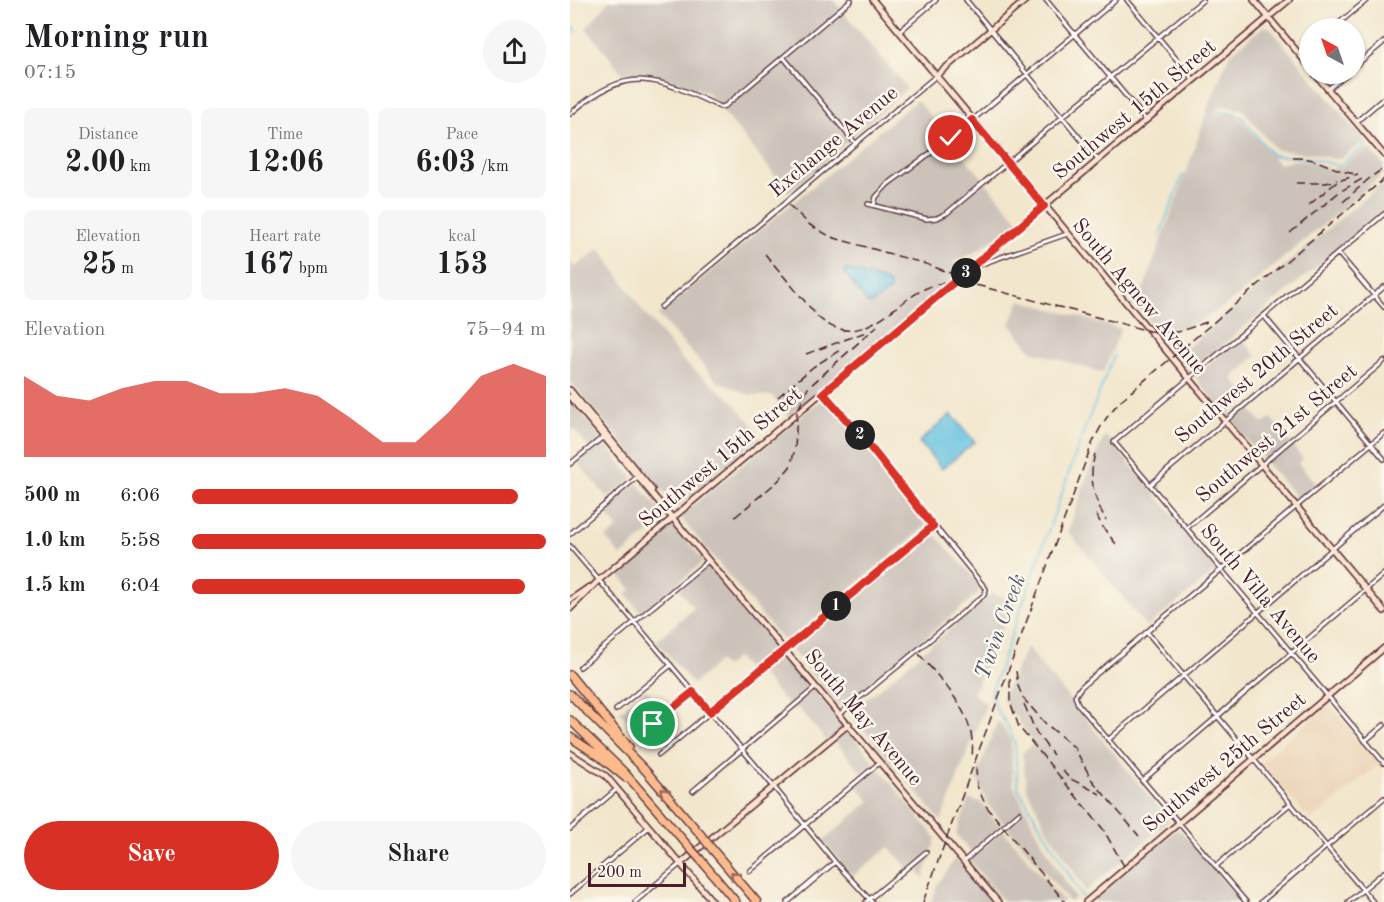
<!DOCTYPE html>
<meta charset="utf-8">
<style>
:root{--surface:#fff;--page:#f6f6f6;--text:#202124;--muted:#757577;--accent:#d93025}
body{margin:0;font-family:"Old Standard TT",serif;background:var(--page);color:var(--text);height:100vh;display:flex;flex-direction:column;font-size:22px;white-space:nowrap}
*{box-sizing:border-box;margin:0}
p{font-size:20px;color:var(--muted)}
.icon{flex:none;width:33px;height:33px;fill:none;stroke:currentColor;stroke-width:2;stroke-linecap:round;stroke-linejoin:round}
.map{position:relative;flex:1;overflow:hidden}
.details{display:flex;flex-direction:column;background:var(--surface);width:570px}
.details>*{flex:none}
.needle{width:39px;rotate:320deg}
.tools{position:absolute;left:729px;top:18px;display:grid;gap:12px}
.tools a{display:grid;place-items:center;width:66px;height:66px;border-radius:50%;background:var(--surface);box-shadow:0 2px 4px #0004;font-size:30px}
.scale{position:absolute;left:18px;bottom:15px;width:98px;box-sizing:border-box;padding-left:6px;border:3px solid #4a1f2b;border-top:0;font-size:16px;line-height:21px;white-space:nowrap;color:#4a1f2b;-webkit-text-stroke:4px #fbf7ec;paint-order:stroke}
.pin{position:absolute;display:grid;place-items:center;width:51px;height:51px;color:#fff;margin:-26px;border:3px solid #fff;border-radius:50%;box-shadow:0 2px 6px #0007}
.km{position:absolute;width:30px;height:30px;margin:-15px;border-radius:50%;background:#222;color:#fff;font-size:16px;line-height:30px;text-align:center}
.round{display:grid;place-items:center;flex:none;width:63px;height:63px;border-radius:32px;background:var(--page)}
.headline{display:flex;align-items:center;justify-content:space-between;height:102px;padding:0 24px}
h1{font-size:33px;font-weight:700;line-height:45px}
.stats{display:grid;grid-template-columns:repeat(3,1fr);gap:9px;height:102px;padding:6px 24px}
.stats div{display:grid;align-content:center;border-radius:9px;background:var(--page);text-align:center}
.stats b{font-size:30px;font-weight:700}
.stats small{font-size:16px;font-weight:400}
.stats p{font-size:16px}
.chart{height:168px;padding:12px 24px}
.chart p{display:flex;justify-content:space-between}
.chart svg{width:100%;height:108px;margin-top:6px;fill:var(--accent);opacity:.7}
.primary-button{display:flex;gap:12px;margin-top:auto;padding:12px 24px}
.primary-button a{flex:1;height:69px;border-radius:36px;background:var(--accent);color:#fff;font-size:24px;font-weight:700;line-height:69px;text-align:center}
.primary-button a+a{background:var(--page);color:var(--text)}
ul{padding:0 24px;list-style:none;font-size:20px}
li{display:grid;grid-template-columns:96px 72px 1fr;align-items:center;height:45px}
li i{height:15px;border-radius:8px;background:var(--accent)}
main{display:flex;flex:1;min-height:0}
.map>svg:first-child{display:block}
.built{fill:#edd7bb}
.industrial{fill:#ccc2b9}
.water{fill:#62bfe0;stroke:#566f86;stroke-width:1.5}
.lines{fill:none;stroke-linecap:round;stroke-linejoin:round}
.stream{stroke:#62bfe0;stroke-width:1.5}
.street-casing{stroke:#633d43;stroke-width:6}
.secondary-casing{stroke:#633d43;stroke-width:8}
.highway-casing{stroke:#633d43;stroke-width:10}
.street{stroke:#fff;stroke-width:3}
.secondary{stroke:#fde4d1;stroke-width:4.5}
.highway{stroke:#fbbb8d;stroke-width:7}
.rail{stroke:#4a1f2b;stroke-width:1.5;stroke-dasharray:9 4.5;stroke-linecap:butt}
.highway-bridge-casing{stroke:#633d43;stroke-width:10;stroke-linecap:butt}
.highway-bridge{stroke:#fbbb8d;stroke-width:7}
.oneway{stroke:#9a6557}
.route-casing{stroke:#fff;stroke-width:12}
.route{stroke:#d93025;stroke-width:8}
.labels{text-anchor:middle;stroke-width:5;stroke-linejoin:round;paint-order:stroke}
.street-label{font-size:21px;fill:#4a1f2b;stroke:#fbf7ec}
.water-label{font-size:22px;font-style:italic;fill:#52576a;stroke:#fbf7ec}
</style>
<main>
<section class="details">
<div class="headline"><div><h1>Morning run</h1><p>07:15</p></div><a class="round"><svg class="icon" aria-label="share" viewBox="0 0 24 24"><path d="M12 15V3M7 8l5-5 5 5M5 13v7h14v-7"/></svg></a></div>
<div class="stats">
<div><p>Distance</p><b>2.00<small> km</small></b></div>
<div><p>Time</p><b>12:06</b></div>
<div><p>Pace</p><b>6:03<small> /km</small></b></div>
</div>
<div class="stats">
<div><p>Elevation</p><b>25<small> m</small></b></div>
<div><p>Heart rate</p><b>167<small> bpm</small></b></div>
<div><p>kcal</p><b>153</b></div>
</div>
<div class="chart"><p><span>Elevation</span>75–94 m</p>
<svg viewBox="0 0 160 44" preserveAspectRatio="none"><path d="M0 44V11L10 19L20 21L30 16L40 13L50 13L60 18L70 18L80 16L90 19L100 28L110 38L120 38L130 26L140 11L150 6L160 11V44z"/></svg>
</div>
<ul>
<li><b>500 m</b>6:06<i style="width:92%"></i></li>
<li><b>1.0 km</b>5:58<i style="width:100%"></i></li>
<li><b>1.5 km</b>6:04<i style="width:94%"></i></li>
</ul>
<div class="primary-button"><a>Save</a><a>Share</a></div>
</section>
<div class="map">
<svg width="814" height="902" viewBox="0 0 814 902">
<rect width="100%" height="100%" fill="#fbf7ec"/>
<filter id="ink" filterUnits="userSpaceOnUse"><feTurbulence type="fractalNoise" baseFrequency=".0167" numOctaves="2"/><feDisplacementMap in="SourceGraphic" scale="12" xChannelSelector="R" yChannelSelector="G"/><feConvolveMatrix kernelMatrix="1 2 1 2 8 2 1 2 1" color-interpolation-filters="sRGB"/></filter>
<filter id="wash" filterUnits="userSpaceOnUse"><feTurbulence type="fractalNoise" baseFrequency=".008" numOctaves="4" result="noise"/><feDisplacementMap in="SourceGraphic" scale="24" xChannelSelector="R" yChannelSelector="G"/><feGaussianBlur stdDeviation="1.35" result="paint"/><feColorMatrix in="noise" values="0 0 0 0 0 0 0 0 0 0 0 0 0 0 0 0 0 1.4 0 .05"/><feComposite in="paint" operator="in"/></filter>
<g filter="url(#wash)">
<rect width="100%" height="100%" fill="#f2e6cc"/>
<path class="built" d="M759 704 809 764 741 821 691 762Z"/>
<path class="industrial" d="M40 0H263L337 88 219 193 137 92 84 74 52 73 16 28Z
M694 26 699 27 795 141 773 157 764 159 744 154 706 150 672 109 651 106 646 115 660 113 667 116 709 164 726 160 743 162 760 169 771 167 798 147 814 165V174L668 296 642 314 625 324 609 328H585L567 307 617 170 638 108 659 55Z
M347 100 449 222 404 253 382 262 397 267 219 416 202 396 180 395 148 382 88 315Z
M814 182V210L621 372 607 356Z
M30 248 72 310 115 363 163 401 191 436 107 508 0 381V262L5 267Z
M450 300 551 329 533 373 462 351 440 324Z
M671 337 687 356 662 378 678 398 656 416 625 377Z
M0 400 28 432 29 437 63 478 38 498 7 462 21 450 3 428 0 430Z
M252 400 258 403 356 521V526L219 640 214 642 111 518 115 512 246 404Z
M679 408 693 424 701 418 733 459 728 463 748 486 730 501 662 423Z
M535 435 646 566V571L577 627 498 531 519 471Z
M67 483 96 517 51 556 36 538 48 528 34 511Z
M103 524 134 561 72 614 56 594 62 589 47 572Z
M362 531 408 582 410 589 409 593 271 708 221 649Z
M138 565 208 650 180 673 167 657 155 667 149 661 123 684 86 641 124 608 109 589Z
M422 594 445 600 403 694 416 704 371 821 280 713Z
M457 647 599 821 516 891 476 827 457 789 452 753 464 743 432 698Z
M213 654 305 762 292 773 264 740 259 744 228 707 223 711 190 673Z
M76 689 95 711 69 731 49 712Z
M427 722 430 723 441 740 443 785 476 849 505 898 500 902 418 805 412 791 407 779 408 773Z
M308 767 366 838 354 878 344 867 340 870 319 847 283 876 253 841 300 801 286 785Z
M399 799 411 802 430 827 401 852 386 834Z
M607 829 612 832 672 902H524V898Z
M433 830 494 902H434L399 860Z
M386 858 420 898 422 902H361L367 885Z"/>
<path class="water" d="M276 269 315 281 320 285V290L302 304 297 303 274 272Z
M381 414 405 442 372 469 349 442Z"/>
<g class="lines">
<path class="stream" d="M0 23 7 32
M649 112 665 113 671 117 702 155 744 159 769 166 791 149 796 143
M589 237 613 175
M513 898 448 788 445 744 437 725 426 709 421 693 512 436 544 355"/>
</g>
</g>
<g filter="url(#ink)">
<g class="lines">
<g class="street-casing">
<path id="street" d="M396 0 528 160
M476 0 576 120
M557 0 623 79
M763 28 797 0
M329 32 366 0
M731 56 740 49
M214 58 286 144
M784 67 814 42
M758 89 777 74
M0 114C58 64 85 76 150 107L155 106 281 0
M786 122 814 98
M298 204 357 219 367 218 377 213 633 0
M304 205 306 197 318 184 381 138 546 0
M814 214 544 442 814 763
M768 253 814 307
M403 267 497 234
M91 307 366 76
M694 316 814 459
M253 393 301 448 416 589 414 595 270 714
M0 464 33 437
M580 485 814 287
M617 528 814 361
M0 534 67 477
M0 546 204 787 265 862 302 902
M577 632 803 902
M10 667 138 561
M46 710 101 665
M71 734 122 691
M538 740 814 505
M795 741 814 725
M89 755 363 526
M572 781 814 574
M123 791 245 688
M0 829 47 789
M394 861 449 813
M646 866 720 804
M180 871 309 763
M0 894 79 827
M65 902 110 864
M218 902 265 862
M296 902 356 852
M676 902 508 704 505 696 511 687 814 433
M691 902 814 798
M778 902 814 872"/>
</g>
<g class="secondary-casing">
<path id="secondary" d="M303 0 814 611
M684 0 740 67
M745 74 814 155
M366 76 456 0
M0 390 82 490
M0 397 428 902
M0 600 19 587
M0 609 29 580 99 521 719 0
M0 753 36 776 143 902
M110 864 279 724
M516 902 814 648"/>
</g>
<g class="highway-casing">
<path id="highway" d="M0 675 59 747
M0 694 76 771 131 835
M0 720 54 772 119 847
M0 737 29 756 56 778
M142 849 187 902
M130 859 166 902"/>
</g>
<use href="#street" class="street"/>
<use href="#secondary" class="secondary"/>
<use href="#highway" class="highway"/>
<path class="rail" d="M723 158C751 157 761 171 786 174
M726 183H756L767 180
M773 202 801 177 814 168
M219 205 240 225 261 237 356 264 396 279
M739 205 768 181 788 175
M720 233 768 193 792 179
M195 254 248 317C291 356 326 297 364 285 380 280 395 283 410 286L579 331 608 332 637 322
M236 354 296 332
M208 397 243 367 270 350
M525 454C518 478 524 499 536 520
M526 514 532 526 546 544
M165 517 208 481 220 467 225 449 227 412 238 388 307 326
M349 654C375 685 407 715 402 757
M446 671 448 686 453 698 476 724 504 747 522 780 569 836
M440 679V702L449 727 533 829 554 866
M454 704 466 732 483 755
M406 767 407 786 416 806 495 902
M492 770 499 778 530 794
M353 902 522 444C531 425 540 410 556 396L814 179"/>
<g class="highway-bridge-casing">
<path id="highway-bridge" d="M131 835 142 849
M119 847 130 859"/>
</g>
<use href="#highway-bridge" class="highway-bridge"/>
</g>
<defs><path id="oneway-chevron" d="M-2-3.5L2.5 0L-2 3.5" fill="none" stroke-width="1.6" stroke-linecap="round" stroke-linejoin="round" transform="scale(1.5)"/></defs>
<g class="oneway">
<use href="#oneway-chevron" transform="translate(94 792) rotate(-130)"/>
<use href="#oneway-chevron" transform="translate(164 875) rotate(-130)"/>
</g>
</g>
<g class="lines" filter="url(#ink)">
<g class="route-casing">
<path id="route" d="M83 724 123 692 140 712 363 526 301 448 253 393 474 206 402 120 381 138"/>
</g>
<use href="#route" class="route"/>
</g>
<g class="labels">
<g class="street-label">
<text transform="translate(564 109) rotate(-40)" y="7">Southwest 15th Street</text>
<text transform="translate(263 141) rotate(-40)" y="7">Exchange Avenue</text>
<text transform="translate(570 296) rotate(50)" y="7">South Agnew Avenue</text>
<text transform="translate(686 373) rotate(-40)" y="7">Southwest 20th Street</text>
<text transform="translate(706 433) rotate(-40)" y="7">Southwest 21st Street</text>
<text transform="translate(150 457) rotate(-40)" y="7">Southwest 15th Street</text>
<text transform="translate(691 593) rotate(50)" y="7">South Villa Avenue</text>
<text transform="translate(294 717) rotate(50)" y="7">South May Avenue</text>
<text transform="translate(654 762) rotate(-40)" y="7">Southwest 25th Street</text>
</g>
<g class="water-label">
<text transform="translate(429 626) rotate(-70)" y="8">Twin Creek</text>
</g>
</g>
</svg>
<div class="tools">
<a><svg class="needle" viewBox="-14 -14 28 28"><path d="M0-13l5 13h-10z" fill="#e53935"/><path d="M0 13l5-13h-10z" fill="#757577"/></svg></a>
</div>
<div class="scale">200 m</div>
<div class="pin" style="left:83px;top:724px;background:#1e9e55"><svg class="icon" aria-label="arrive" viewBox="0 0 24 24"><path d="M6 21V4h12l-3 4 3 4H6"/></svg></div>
<div class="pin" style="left:381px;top:138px;background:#d93025"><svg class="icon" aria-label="check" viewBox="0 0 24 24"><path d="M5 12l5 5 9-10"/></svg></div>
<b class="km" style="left:266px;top:606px">1</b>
<b class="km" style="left:290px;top:435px">2</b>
<b class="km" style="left:396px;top:273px">3</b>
</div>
</main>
